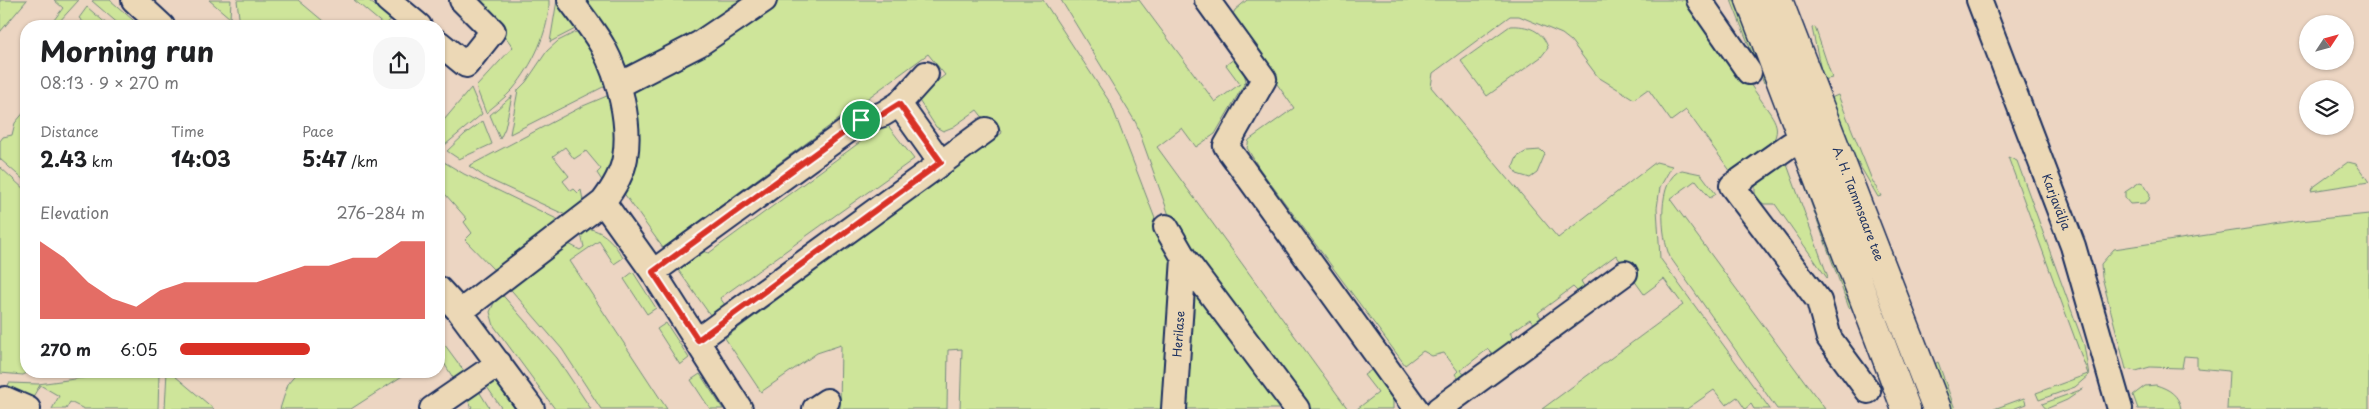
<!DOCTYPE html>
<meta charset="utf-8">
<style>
:root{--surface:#fff;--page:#f6f6f6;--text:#202124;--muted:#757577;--accent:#d93025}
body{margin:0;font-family:"Playpen Sans",sans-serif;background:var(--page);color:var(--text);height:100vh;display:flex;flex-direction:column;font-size:19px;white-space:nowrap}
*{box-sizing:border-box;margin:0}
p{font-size:16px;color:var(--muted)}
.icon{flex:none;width:28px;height:28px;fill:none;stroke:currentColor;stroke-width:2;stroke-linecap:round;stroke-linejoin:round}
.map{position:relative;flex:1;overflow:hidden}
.drawer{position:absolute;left:20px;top:20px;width:425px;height:358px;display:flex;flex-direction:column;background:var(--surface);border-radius:20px;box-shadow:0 1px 4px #0004}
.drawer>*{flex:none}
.needle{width:32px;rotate:54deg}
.controls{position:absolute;left:2299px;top:15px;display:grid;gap:10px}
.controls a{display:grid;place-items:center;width:55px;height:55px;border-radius:50%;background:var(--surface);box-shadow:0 1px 4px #0004;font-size:25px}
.pin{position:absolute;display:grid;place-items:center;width:42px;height:42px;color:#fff;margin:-21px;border:2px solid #fff;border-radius:50%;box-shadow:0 1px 5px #0007}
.round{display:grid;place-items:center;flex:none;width:52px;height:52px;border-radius:20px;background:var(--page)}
.summary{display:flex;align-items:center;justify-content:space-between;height:85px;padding:0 20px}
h1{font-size:28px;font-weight:700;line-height:38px}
.metrics{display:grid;grid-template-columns:repeat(3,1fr);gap:8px;height:85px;padding:5px 20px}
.metrics div{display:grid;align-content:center}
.metrics b{font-size:21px;font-weight:700}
.metrics small{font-size:14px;font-weight:400}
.metrics p{font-size:14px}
.chart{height:140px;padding:10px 20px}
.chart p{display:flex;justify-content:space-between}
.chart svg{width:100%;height:90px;margin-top:5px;fill:var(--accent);opacity:.7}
ul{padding:0 20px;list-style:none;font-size:16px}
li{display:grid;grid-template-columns:80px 60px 1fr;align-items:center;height:38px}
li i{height:12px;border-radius:6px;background:var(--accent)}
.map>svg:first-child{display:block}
.green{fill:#cee59a;stroke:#748a7c}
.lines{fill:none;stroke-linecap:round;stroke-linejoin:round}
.minor-casing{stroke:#1b2f5e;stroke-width:28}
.major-casing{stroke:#1b2f5e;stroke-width:31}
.minor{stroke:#ecd8b6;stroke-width:24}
.major{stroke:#ecd8b6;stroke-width:28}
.route-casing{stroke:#fff;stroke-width:10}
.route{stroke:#d93025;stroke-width:6}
.labels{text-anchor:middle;stroke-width:4;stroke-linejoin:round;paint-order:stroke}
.street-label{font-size:12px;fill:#1b2f5e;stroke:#ecd8b6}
</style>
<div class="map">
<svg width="2369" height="409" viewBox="0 0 2369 409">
<rect width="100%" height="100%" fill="#ecd5c2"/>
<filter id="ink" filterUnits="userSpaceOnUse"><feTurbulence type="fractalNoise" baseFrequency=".02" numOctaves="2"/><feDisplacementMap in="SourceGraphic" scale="10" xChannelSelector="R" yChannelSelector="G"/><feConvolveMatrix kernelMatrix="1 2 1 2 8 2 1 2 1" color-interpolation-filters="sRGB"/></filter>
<g filter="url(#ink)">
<path class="green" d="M0 0H27L0 32Z
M54 0H77L78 1 58 23 54 20 63 8Z
M94 0H110L140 26H121L92 1Z
M209 0H231L230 18Z
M237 0H298L329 26H240Z
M354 0H368L391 19 385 26Z
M478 0H549C550 30 532 66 513 89 505 98 495 105 486 113L476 87 513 47Z
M557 0H560L581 26 550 42Z
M583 0H743L733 15 634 69 626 68 618 63Z
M776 0H1043L1111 104 1159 229 1178 258 1170 409H960L962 349 948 350 947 409H840L841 345 817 353 761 392 725 338 1002 133 993 121 988 124 977 110 953 127 943 131 936 127 918 99 926 90 945 75 928 54 663 248 623 192 631 94 641 86 707 49Z
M1061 0H1139L1215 102 1240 84 1226 65 1235 58 1243 68 1246 81 1215 134 1196 147 1182 128 1157 147 1348 409H1304L1170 218 1136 123Z
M1247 0H1692L1770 113C1776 122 1779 129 1774 140L1731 172 1686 110 1671 121 1648 89 1634 99 1598 77 1571 41 1562 34 1519 16H1510L1433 73 1431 87 1558 238 1656 162 1672 166 1660 187 1657 208 1660 258 1770 409H1754L1751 404 1745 409 1737 397 1726 405 1714 390 1687 409H1542L1683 305 1664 279 1644 294 1616 255 1581 281 1585 288 1578 292 1573 287 1538 313 1544 322 1537 327 1530 319 1510 333 1518 345 1493 354 1488 349 1461 370 1465 376 1459 380 1455 374 1458 371 1444 353 1432 356 1423 351 1405 365 1259 168 1247 148 1249 140 1294 108 1235 25 1232 16 1235 10Z
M1731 0H1736L1768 80 1764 83Z
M87 7 109 26H88L79 18Z
M1510 26C1527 25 1543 30 1548 48L1541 57 1487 96 1461 61Z
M1815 27 1832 78 1823 80 1812 28Z
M584 28 611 83 510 134 518 90 526 82 547 51 558 41Z
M471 88 482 114 439 150V126Z
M614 93 616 161 605 185 597 173 601 169 586 151 574 159 565 147 553 156 569 176 563 181 571 191 574 189 578 193 581 190 584 205 570 217 486 178 469 166 583 106Z
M1838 95 1872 180 1881 196 1878 197 1853 154 1831 98Z
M512 96 505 128 500 139 490 115Z
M26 110V182L0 159V141L3 137 12 135 15 123Z
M483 121 492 144 459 159 447 151 465 134Z
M886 123 914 159 720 298 728 309 713 319 674 264 695 249 709 253Z
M1541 150 1545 154 1537 173 1530 178 1517 174 1513 167 1517 157 1527 151Z
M2008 157 2017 161 2084 345 2089 375 2075 387 2039 400 2036 393 2088 374Z
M439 159 464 174 563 222 502 270 493 269 465 240 472 233 464 222 467 219 445 194 439 198Z
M1785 159 1828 277 1827 278 1775 204H1764L1755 198V183Z
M1796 162 1800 165 1855 303 1849 308Z
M2348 162 2356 164 2369 182 2311 191 2312 188Z
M0 167 26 191V371H31L23 375 0 373Z
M1682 170 1701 174 1716 194 1710 198 1696 180 1670 199 1825 409H1777L1670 257C1661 238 1656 178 1682 170Z
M2140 182 2143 183 2150 194 2149 200 2145 203 2130 204 2125 198V192Z
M2369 214V409H2227L2229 371 2197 368V357L2184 356 2182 368 2150 367 2136 371 2126 369 2102 277 2101 264 2114 249 2300 221Z
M585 228C604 230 614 243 623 258L614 264 599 241 570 261 667 409H601L562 349 506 284 565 242 580 250 584 247 580 230Z
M633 272 656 308 647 314 624 279Z
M1194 286 1290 409H1181L1188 289Z
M499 291 557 358 591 409H555L494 326 490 312Z
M666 323 689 358 680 365 657 329Z
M439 337 467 375 455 381 439 355Z
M1938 362 1955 409H1948L1933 365Z
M1373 369 1393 400V409H1357L1378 393 1364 375Z
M133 371H156L159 374 158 409H84L70 402 66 409H52L59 396 40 385 31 400 7 389 9 383 38 384Z
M167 371H169L214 409H165Z
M299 371H410L351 409H280L288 384Z
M700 374 723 409H710L691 380Z
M489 378 500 387 515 409H502L485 384Z
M2156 385C2169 389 2179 395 2181 409H2138L2133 395 2145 386Z
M477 388 490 409H469L472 407 465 396Z
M2083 389 2067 400 2046 409 2042 404Z
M2024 398 2026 404 2013 409H1994Z"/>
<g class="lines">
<g class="minor-casing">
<path id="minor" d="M134 0 162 26
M388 0 419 26
M1207 0 1264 79 1226 146 1416 409
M1699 0 1749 72
M1979 0 2073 246 2120 409
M439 43 466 65 493 31 462 0
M619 85 699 44 764 0
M899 104 926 74
M1804 138 1790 145 1732 186 1819 301 1829 338 1868 391
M941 163 986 130
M603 202 653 272 740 409
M1166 227 1184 258 1297 409
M653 272 861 121 883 114 899 104 941 163 698 340
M439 289 460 312 532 409
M460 312 603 202C613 189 622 175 625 158 631 123 619 77 603 47 594 31 581 15 570 0
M0 406 5 399 28 409
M432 409 499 363
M815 409 827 401
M1174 409 1184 258
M1439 409 1625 273"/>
</g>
<g class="major-casing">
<path id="major" d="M1750 0 1906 409
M1778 0 1937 409"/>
</g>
<use href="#minor" class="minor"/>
<use href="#major" class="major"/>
</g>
</g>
<g class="lines" filter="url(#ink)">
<g class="route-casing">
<path id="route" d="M899 104 941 162 698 340 653 272 861 120 883 114Z"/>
</g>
<use href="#route" class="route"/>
</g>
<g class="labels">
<g class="street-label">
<text transform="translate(2056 202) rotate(69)" y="4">Karjavälja</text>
<text transform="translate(1858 204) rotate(69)" y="4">A. H. Tammsaare tee</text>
<text transform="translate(1179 334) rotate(-86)" y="4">Herilase</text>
</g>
</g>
</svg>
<div class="controls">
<a><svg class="needle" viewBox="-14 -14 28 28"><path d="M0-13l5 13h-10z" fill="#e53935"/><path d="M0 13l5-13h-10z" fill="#757577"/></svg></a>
<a><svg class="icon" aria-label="layers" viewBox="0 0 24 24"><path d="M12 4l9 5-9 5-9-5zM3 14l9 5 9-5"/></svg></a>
</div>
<div class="pin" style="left:861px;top:120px;background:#1e9e55"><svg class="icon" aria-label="arrive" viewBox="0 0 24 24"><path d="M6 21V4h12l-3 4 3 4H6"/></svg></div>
<section class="drawer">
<div class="summary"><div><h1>Morning run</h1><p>08:13 · 9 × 270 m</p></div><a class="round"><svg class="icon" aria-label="share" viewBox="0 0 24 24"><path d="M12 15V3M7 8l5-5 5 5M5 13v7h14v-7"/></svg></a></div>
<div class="metrics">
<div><p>Distance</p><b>2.43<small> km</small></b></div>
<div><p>Time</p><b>14:03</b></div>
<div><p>Pace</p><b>5:47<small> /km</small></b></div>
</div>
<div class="chart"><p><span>Elevation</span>276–284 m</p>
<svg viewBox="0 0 160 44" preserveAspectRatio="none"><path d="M0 44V6L10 14L20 26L30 34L40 38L50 30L60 26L70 26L80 26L90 26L100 22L110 18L120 18L130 14L140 14L150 6L160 6V44z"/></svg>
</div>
<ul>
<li><b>270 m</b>6:05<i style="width:53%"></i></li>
</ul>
</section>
</div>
